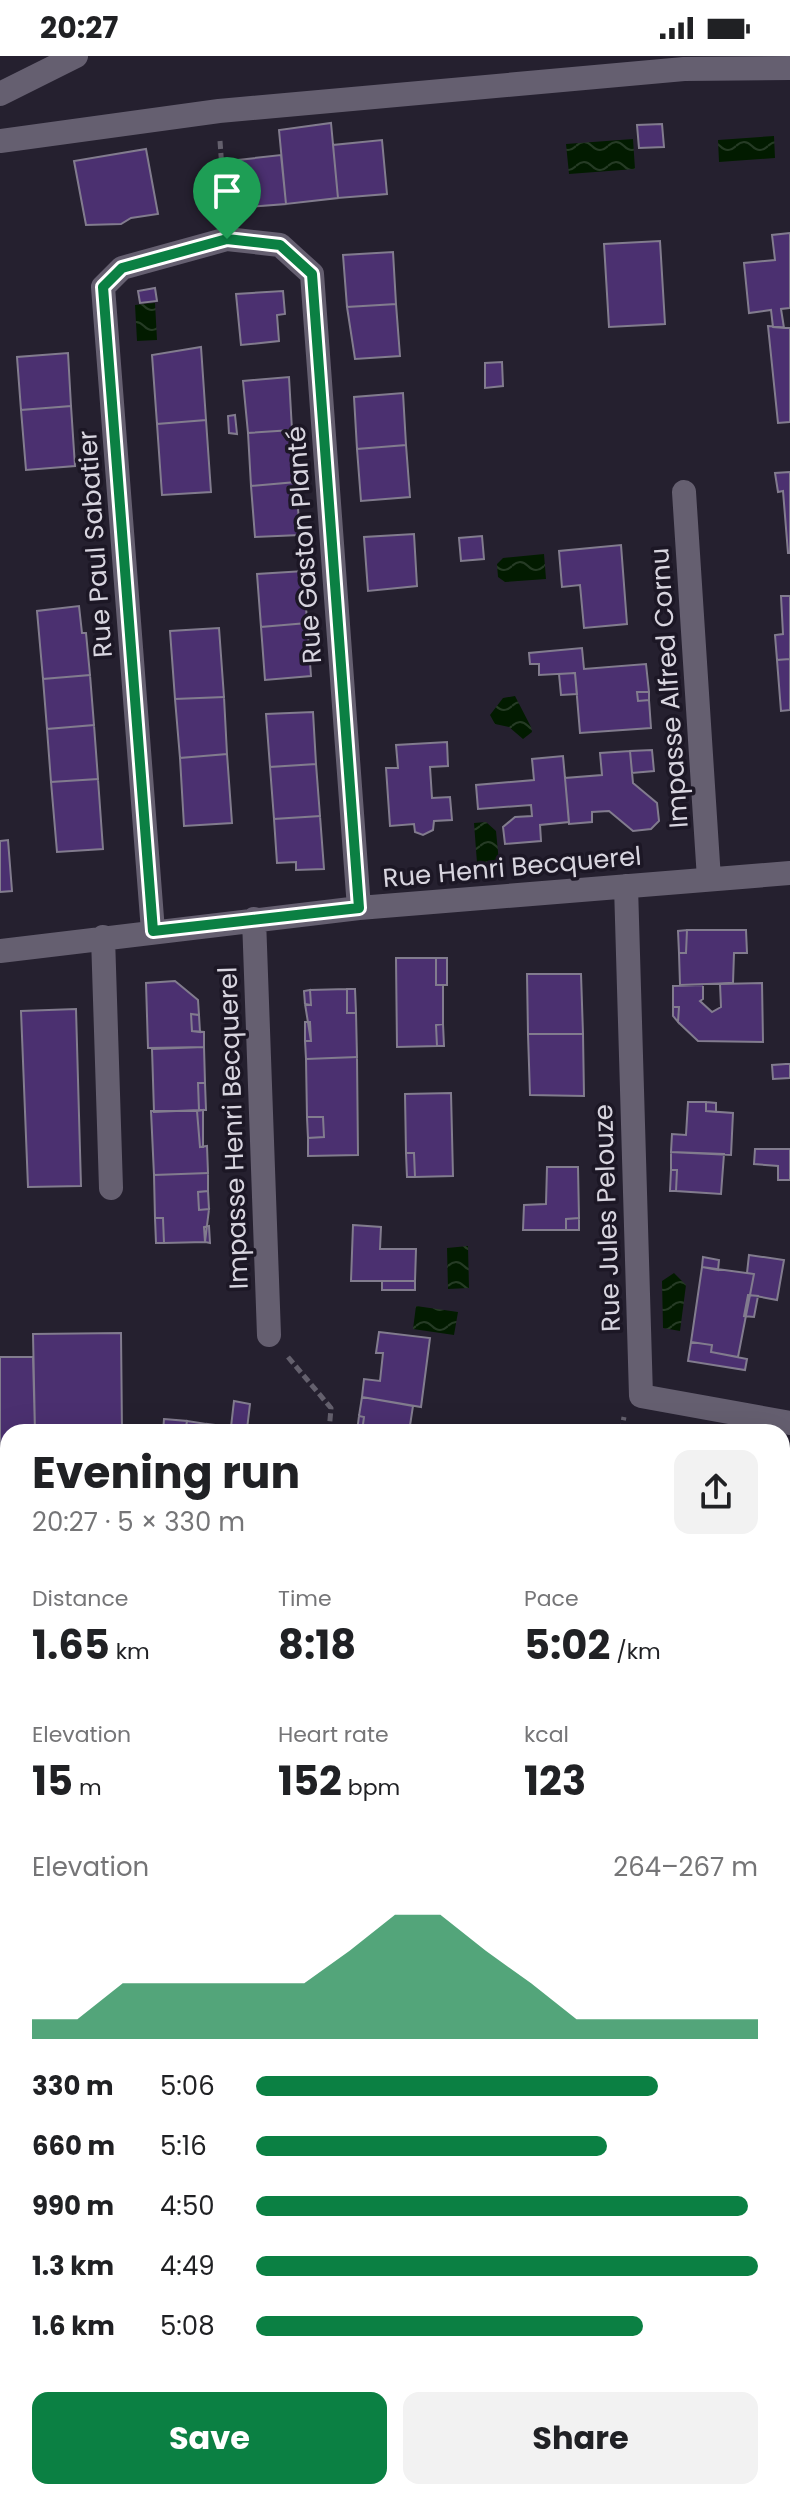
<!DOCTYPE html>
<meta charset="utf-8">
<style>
:root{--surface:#fff;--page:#f2f2f2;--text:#202124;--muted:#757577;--accent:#0b8043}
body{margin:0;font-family:Poppins,sans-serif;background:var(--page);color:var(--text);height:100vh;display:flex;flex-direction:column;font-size:30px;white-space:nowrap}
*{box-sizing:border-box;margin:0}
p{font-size:26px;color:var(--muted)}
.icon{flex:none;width:44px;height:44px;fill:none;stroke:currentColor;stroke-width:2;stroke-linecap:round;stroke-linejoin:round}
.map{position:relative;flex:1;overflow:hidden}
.side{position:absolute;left:0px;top:1368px;width:790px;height:1076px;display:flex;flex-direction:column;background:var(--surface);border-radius:24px 24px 0 0;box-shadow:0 8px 32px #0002}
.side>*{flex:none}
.pin{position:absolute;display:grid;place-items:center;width:68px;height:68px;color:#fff;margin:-82px -34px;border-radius:50% 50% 50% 0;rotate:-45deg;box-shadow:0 0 8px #0007}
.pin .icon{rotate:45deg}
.round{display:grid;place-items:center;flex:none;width:84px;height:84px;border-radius:16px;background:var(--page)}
.overview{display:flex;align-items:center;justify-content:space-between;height:136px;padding:0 32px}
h1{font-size:44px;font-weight:700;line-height:60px}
.figures{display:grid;grid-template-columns:repeat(3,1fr);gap:12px;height:136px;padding:8px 32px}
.figures div{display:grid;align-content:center}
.figures b{font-size:40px;font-weight:700}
.figures small{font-size:22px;font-weight:400}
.figures p{font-size:22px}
.chart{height:224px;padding:16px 32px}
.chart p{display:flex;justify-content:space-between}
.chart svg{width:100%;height:144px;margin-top:8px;fill:var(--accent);opacity:.7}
.button{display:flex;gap:16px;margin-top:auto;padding:16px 32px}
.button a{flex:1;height:92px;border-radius:16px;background:var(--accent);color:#fff;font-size:32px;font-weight:700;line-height:92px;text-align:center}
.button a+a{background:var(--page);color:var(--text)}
ul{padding:0 32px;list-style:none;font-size:26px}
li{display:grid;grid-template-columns:128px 96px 1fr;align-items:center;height:60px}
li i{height:20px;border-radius:10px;background:var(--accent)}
.status{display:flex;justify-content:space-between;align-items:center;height:56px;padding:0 40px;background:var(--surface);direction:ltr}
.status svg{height:22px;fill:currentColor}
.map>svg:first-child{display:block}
.water{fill:url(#water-waves)}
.building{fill:#4b3070;stroke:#827c8e;stroke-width:2}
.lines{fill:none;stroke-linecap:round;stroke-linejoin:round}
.path{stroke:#64606d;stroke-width:5;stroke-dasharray:8 4;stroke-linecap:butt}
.street{stroke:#655f70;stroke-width:24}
.secondary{stroke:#655f70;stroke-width:24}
.route-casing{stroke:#fff;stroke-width:16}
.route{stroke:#0b8043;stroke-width:10}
.labels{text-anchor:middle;stroke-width:7;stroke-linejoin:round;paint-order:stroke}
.street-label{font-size:26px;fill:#d8d5df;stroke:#1c1725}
</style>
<div class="status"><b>20:27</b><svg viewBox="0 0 49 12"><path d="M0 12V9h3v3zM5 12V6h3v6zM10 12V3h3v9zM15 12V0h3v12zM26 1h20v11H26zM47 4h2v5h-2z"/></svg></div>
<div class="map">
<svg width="790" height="2444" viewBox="0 0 790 2444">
<defs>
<pattern id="water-waves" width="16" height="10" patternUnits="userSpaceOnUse" patternTransform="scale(2)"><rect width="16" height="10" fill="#021b00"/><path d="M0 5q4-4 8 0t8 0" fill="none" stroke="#263b25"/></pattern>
</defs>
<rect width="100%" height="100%" fill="#25202f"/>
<path class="water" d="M774 80 775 102 719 106 718 84Z
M633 83 635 113 569 118 566 88Z
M155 247 157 284 137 285 135 249Z
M544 498 546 523 505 526 498 521 497 508 503 502Z
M515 640 531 671 532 676 523 683 509 671 495 668 490 659 503 642Z
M486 766 496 775 499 806 477 807 474 767Z
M468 1190 469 1232 448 1233 447 1192Z
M674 1217 686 1229 680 1275 663 1272 662 1225Z
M416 1250 458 1256 454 1279 413 1273Z"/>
<path class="building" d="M331 67 338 142 286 148 279 74Z
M662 68 664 91 639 92 637 69Z
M382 84 387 138 338 142 333 89Z
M146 93 158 158 131 162 121 168 86 169 74 105Z
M281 99 286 148 235 152 229 105Z
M790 177V252L781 253 784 272 773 271 771 254 749 257 744 207 775 204 772 179Z
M660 185 665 268 609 271 604 188Z
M393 196 396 248 347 251 343 199Z
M155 232 157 245 140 247 138 235Z
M283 235 285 258 277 259 279 285 241 289 236 238Z
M396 248 400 300 355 303 347 251Z
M768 270 790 272V366L778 367Z
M201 291 206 364 157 368 152 299Z
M68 297 71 350 21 354 17 301Z
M502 306 503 330 485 332V307Z
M289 321 292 374 248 377 243 325Z
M403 337 406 389 357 393 354 341Z
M71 350 75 410 26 414 21 354Z
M235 359 237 378 229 377 228 360Z
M206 364 211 436 162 439 157 368Z
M292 374 296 426 251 430 248 377Z
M406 389 410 441 361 445 357 393Z
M790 416V497H788L783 435 778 436 775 417Z
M296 426 300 479 255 481 251 430Z
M414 478 417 530 368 535 364 481Z
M482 480 484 503 461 505 459 482Z
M621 489 627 568 584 572 580 529 562 531 559 495Z
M304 515 307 567 261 571 257 518Z
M781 540H790V603L777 604 775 579 783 578Z
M79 550 82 577H86L90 619 43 623 37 555Z
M307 567 311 620 265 624 261 571Z
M219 572 224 641 175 643 170 575Z
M582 592 584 613 646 608 649 636H637L638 645 649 644 651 672 580 677 575 617 539 619V608H530L529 597Z
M790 603V654L781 655 777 604Z
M575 617 577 638 561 639 559 618Z
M90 619 94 669 47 673 43 623Z
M637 636H649V644L638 645Z
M224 641 227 698 180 702 175 643Z
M313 656 316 708 270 711 266 658Z
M94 669 98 723 51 726 47 673Z
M447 686 448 710 430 711 432 742 450 741 452 764 434 765 433 774 423 779 415 776 414 768 390 770 386 712H398L396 689Z
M652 694 654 715 632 717 630 695Z
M630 695 633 727 657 747 659 765 651 773 633 775 609 755 592 756V766L569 768 565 722 602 719 600 697Z
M227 698 232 767 184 770 180 702Z
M563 700 569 766 540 769 541 785 505 788 503 771 515 761 532 760 531 749 478 753 476 729 534 724 532 703Z
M316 708 320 760 274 763 270 711Z
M98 723 103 793 57 796 51 726Z
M320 760 324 813 296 814V806L277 807 274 763Z
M8 784 12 835 0 836V785Z
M687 874H746L747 897H734L733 927 680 929 679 897H686Z
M687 874 686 897H679L678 875Z
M396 902H436V929H443V968L436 969 437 990 397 991Z
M436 902H447V929H436Z
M527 918H581L583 978H528Z
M175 925 198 944 199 959 191 958 192 975 204 976V991L148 992 146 927Z
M762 927 763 986 698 985 678 966 679 951H673V930L703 929V943L700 945 712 956 721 951 720 928Z
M347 933V957H356L357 1001 306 1003 305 985H311L305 948 311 949 310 934Z
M347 933H355L356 957H347Z
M310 934 311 949 305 948 304 935Z
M673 951H679L678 966 673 960Z
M76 953 81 1130 28 1131 21 955Z
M191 958 199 959 200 976 192 975Z
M305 966H310L311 985H305Z
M443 968 444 990H437L436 969Z
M528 978H583L584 1040 530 1039Z
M204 991 205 1027H198L199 1054 154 1056 152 993Z
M357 1001 358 1099 308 1100V1082L324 1081 323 1061H307L306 1003Z
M786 1008H790V1022L773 1023 772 1009Z
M198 1027H205L206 1054H199Z
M451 1037 453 1120 415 1121 414 1097H406L405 1038Z
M688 1046H706V1055L733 1057 731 1099 671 1096 672 1078 686 1079Z
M706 1046 716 1047V1056L706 1055Z
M203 1054V1091H200L197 1055Z
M151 1055H197L200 1091 207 1090 208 1117 154 1119Z
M307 1061H323L324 1081 308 1082Z
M755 1093H790V1124H778V1110L754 1108Z
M671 1096 724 1098 721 1138 676 1135 677 1114H671Z
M406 1097H414L415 1121H407Z
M547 1111H578L579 1162 566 1163V1174H523L524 1149 546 1148Z
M671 1114H677L676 1135H670Z
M208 1117V1135L198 1136 199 1154 209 1153 205 1186 164 1187 163 1162H155L154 1119Z
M208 1135 209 1153 199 1154 198 1136Z
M155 1162H163L164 1187H156Z
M579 1162V1174H566V1163Z
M353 1169 381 1171 380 1193H416L415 1225H351Z
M209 1170 210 1187 205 1186 204 1171Z
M749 1199 784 1204 777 1244 750 1239 754 1218 747 1217Z
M703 1201 719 1204 718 1214 702 1211Z
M702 1211 754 1218 738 1301 711 1296 712 1289 691 1286Z
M382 1225H415V1234H382Z
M748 1239 758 1240 754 1261 744 1260Z
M379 1276 430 1282 421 1351 362 1341 364 1323 380 1325 383 1297H376Z
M121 1277 122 1376H35L33 1278Z
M691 1286 712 1289 711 1296 747 1303 745 1314 688 1305Z
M0 1301H33L35 1376H8V1397H0Z
M362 1341 413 1350 409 1376H362L364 1361 359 1360Z
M234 1345 250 1348 247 1373 231 1371Z
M359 1360 364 1361 362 1376H357Z
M164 1363 187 1365 186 1371 207 1374V1368L231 1371 230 1376H163Z
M187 1365 207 1368V1374L186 1371Z
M231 1371 250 1373V1376H230Z
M784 1417 790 1418V1506L782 1505Z
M786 1567 790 1568V1635L782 1634Z
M7 1685H8V1739L0 1737Z
M0 1910 8 1912V1936L4 1935 0 1947Z
M782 1916 790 1918V1986L782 1984Z
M0 2196 8 2198V2236L0 2234Z
M0 2376 8 2378V2426L0 2424Z
M127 2436H181V2440L175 2439 174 2444H126Z
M289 2436H333L330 2444H287Z
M526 2436 528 2440 537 2439 538 2444H471V2440Z
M610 2436H684L687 2444H611Z
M684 2436H729L706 2444H687Z
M471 2440V2444H423Z"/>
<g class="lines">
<path class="path" d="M220 85 225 155
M288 1301 331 1352 329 1376
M621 1376 624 1361"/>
<path class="street" d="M0 38 76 0
M0 85 219 55 684 13 790 12
M684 436 709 823
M626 830 641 1340 790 1367
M254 863 269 1279
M153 875 103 231 122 212 227 183 280 189 312 218 359 852
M103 881 111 1132
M0 895 359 852 790 817
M782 1773V1776
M0 1785 8 1790
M782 2163 790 2162
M237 2444 239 2436"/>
<path class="secondary" d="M782 2265 790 2261
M0 2286 8 2289"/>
</g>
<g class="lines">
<g class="route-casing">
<path id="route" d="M227 183 280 189 312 218 359 852 153 875 103 231 122 212Z"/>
</g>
<use href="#route" class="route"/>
</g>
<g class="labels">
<g class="street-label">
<text transform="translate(95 488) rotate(-94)" y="9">Rue Paul Sabatier</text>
<text transform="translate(304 489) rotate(-94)" y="9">Rue Gaston Planté</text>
<text transform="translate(669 632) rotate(-94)" y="9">Impasse Alfred Cornu</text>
<text transform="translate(512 811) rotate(-5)" y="9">Rue Henri Becquerel</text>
<text transform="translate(233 1072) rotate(-92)" y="9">Impasse Henri Becquerel</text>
<text transform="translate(607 1162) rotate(-92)" y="9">Rue Jules Pelouze</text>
</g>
</g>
</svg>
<div class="pin" style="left:227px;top:183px;background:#1e9e55"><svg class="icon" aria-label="arrive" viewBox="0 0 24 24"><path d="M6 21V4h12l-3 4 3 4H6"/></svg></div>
<section class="side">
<div class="overview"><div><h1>Evening run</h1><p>20:27 · 5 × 330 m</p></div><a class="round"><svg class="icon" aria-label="share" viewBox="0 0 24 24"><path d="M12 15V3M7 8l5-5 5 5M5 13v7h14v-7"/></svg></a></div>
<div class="figures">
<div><p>Distance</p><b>1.65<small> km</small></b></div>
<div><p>Time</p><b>8:18</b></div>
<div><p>Pace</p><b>5:02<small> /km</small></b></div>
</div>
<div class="figures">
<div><p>Elevation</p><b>15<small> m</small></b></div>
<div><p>Heart rate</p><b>152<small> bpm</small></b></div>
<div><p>kcal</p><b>123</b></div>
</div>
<div class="chart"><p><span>Elevation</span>264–267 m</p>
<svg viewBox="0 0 160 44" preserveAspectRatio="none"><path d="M0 44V38L10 38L20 27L30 27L40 27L50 27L60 27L70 17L80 6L90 6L100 17L110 27L120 38L130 38L140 38L150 38L160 38V44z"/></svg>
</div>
<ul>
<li><b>330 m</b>5:06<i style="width:80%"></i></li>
<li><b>660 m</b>5:16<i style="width:70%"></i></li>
<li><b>990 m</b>4:50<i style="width:98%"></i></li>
<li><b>1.3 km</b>4:49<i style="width:100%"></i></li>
<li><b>1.6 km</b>5:08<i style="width:77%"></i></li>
</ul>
<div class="button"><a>Save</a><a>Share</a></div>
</section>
</div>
